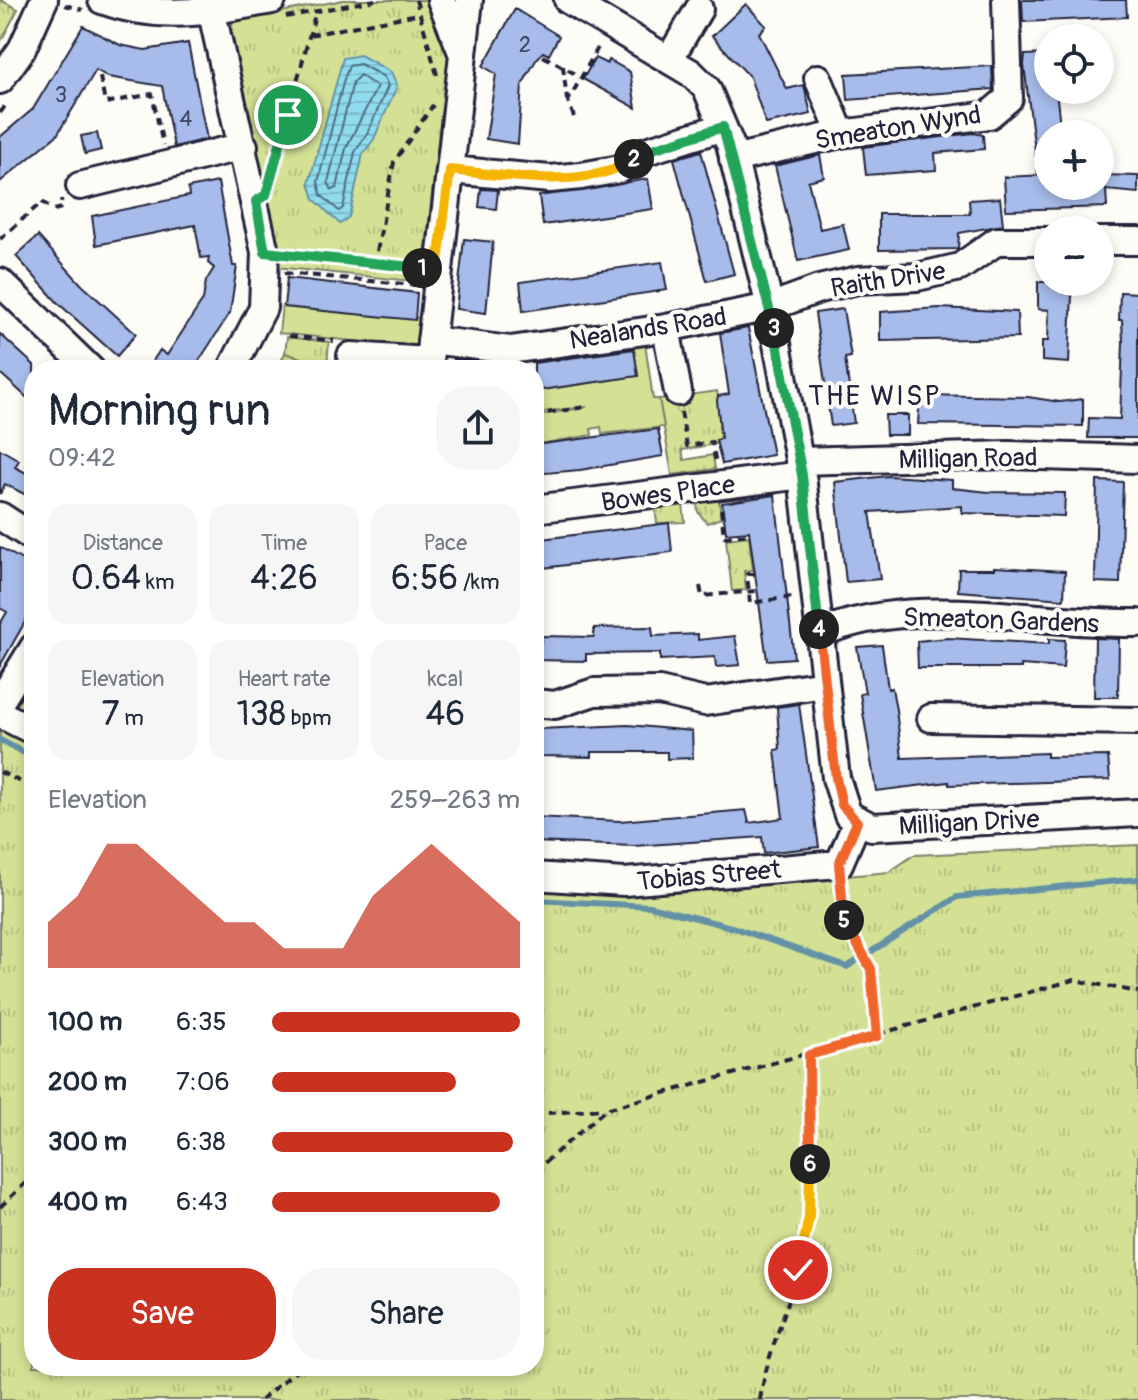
<!DOCTYPE html>
<meta charset="utf-8">
<style>
:root{--surface:#fff;--page:#f6f6f7;--text:#1f2937;--muted:#747a83;--accent:#c8321e}
body{margin:0;font-family:Pangolin,sans-serif;background:var(--page);color:var(--text);height:100vh;display:flex;flex-direction:column;font-size:30px;white-space:nowrap}
*{box-sizing:border-box;margin:0}
p{font-size:26px;color:var(--muted)}
.icon{flex:none;width:44px;height:44px;fill:none;stroke:currentColor;stroke-width:2;stroke-linecap:round;stroke-linejoin:round}
.map{position:relative;flex:1;overflow:hidden}
.side{position:absolute;left:24px;top:360px;width:520px;height:1016px;display:flex;flex-direction:column;background:var(--surface);border-radius:32px;box-shadow:0 4px 12px #0003}
.side>*{flex:none}
.tools{position:absolute;left:1034px;top:24px;display:grid;gap:16px}
.tools a{display:grid;place-items:center;width:80px;height:80px;border-radius:50%;background:var(--surface);box-shadow:0 4px 12px #0003;font-size:40px}
.pin{position:absolute;display:grid;place-items:center;width:68px;height:68px;color:#fff;margin:-34px;border:4px solid #fff;border-radius:50%;box-shadow:0 2px 8px #0007}
.km{position:absolute;width:40px;height:40px;margin:-20px;border-radius:50%;background:#222;color:#fff;font-size:22px;line-height:40px;text-align:center}
.round{display:grid;place-items:center;flex:none;width:84px;height:84px;border-radius:32px;background:var(--page)}
.headline{display:flex;align-items:center;justify-content:space-between;height:136px;padding:0 24px}
h1{font-size:44px;font-weight:600;line-height:60px}
.metrics{display:grid;grid-template-columns:repeat(3,1fr);gap:12px;height:136px;padding:8px 24px}
.metrics div{display:grid;align-content:center;border-radius:20px;background:var(--page);text-align:center}
.metrics b{font-size:34px;font-weight:600}
.metrics small{font-size:22px;font-weight:400}
.metrics p{font-size:22px}
.chart{height:224px;padding:16px 24px}
.chart p{display:flex;justify-content:space-between}
.chart svg{width:100%;height:144px;margin-top:8px;fill:var(--accent);opacity:.7}
.primary-button{display:flex;gap:16px;margin-top:auto;padding:16px 24px}
.primary-button a{flex:1;height:92px;border-radius:32px;background:var(--accent);color:#fff;font-size:32px;font-weight:600;line-height:92px;text-align:center}
.primary-button a+a{background:var(--page);color:var(--text)}
ul{padding:0 24px;list-style:none;font-size:26px}
li{display:grid;grid-template-columns:128px 96px 1fr;align-items:center;height:60px}
li i{height:20px;border-radius:10px;background:var(--accent)}
.map>svg:first-child{display:block}
.grass{fill:url(#grass-tufts);stroke:#7b8268;stroke-width:2}
.garden{fill:#d4e195;stroke:#7b8268;stroke-width:2}
.water{fill:url(#water-rules);stroke:#6492a7;stroke-width:2}
.lines{fill:none;stroke-linecap:round;stroke-linejoin:round}
.shore{stroke:#4e6c83;stroke-width:2}
.stream{stroke:#6492a7;stroke-width:6}
.building{fill:#a7bcea;stroke:#22223b;stroke-width:2}
.minor-casing{stroke:#22223b;stroke-width:32}
.path{stroke:#22223b;stroke-width:4;stroke-dasharray:8 6;stroke-linecap:butt}
.minor{stroke:#fdfcf7;stroke-width:26}
.split-1-casing{stroke:#fff;stroke-width:16}
.split-2-casing{stroke:#fff;stroke-width:16}
.split-3-casing{stroke:#fff;stroke-width:16}
.split-4-casing{stroke:#fff;stroke-width:16}
.split-5-casing{stroke:#fff;stroke-width:16}
.split-6-casing{stroke:#fff;stroke-width:16}
.split-7-casing{stroke:#fff;stroke-width:16}
.split-1{stroke:#22a559;stroke-width:10}
.split-2{stroke:#f5b400;stroke-width:10}
.split-3{stroke:#22a559;stroke-width:10}
.split-4{stroke:#22a559;stroke-width:10}
.split-5{stroke:#f0652b;stroke-width:10}
.split-6{stroke:#f0652b;stroke-width:10}
.split-7{stroke:#f5b400;stroke-width:10}
.labels{text-anchor:middle;stroke-width:8;stroke-linejoin:round;paint-order:stroke}
.number-label{font-size:22px;fill:#434867}
.street-label{font-size:26px;fill:#22223b;stroke:#fdfcf7}
.neighbourhood-label{font-size:28px;letter-spacing:2px;fill:#22223b;stroke:#fdfcf7}
</style>
<div class="map">
<svg width="1138" height="1400" viewBox="0 0 1138 1400">
<defs>
<pattern id="grass-tufts" width="24" height="20" patternUnits="userSpaceOnUse" patternTransform="scale(2)"><rect width="24" height="20" fill="#d4e195"/><path d="M3 7l-1-3M5 7V3M7 7l1-3M15 17l-1-3M17 17v-4M19 17l1-3" fill="none" stroke="#b6c181"/></pattern>
<pattern id="water-rules" width="6" height="5" patternUnits="userSpaceOnUse" patternTransform="scale(2)"><rect width="6" height="5" fill="#90dcef"/><path d="M0 2.5h6" fill="none" stroke="#7cbcce"/></pattern>
</defs>
<rect width="100%" height="100%" fill="#fdfcf7"/>
<filter id="ink" filterUnits="userSpaceOnUse"><feTurbulence type="fractalNoise" baseFrequency=".0125" numOctaves="2"/><feDisplacementMap in="SourceGraphic" scale="16" xChannelSelector="R" yChannelSelector="G"/><feConvolveMatrix kernelMatrix="1 2 1 2 8 2 1 2 1" color-interpolation-filters="sRGB"/></filter>
<g filter="url(#ink)">
<path class="grass" d="M0 0 18 9 0 43Z
M343 0H430L453 68 441 115 422 282 276 267 228 45 233 21Z
M287 337 329 342 327 366 285 353Z
M717 391 724 426 719 427 721 439 716 440V444L682 450 684 460 713 455 715 469 672 475 659 399Z
M719 499 721 518 707 523 698 512 697 502Z
M683 504 685 522 657 523 655 508Z
M749 536 753 570 744 571 746 590 732 591 726 539Z
M32 680 34 682V719L14 710Z
M0 728 34 745V1366H534V887L637 896 889 872 914 855 1138 845V1400H0Z"/>
<path class="garden" d="M282 306 420 318 417 348 279 333Z
M645 343 653 399H659L664 427 602 434 601 427 591 429 592 435 534 445V416L587 407 534 413V391L638 376 633 345Z
M285 353 336 370H277Z"/>
<path class="water" d="M360 55 391 72 397 86 374 139 363 154 349 217 340 224 314 199 309 183 343 58Z"/>
<g class="lines">
<path class="shore" d="M360 64 384 77 388 86 367 134 355 152 343 208 339 211 321 195 318 182 344 79 349 66Z
M360 75 377 87 346 148 337 188 332 190 328 182 353 82Z"/>
<path class="stream" d="M0 740 34 758
M534 900 650 906 735 928 847 967 957 897 1138 879"/>
</g>
<path class="building" d="M1022 0H1126L1127 17 1023 22Z
M746 4 766 26 759 33 787 89 804 85 811 114 766 124 750 77 712 36Z
M515 9 559 36 549 55 543 52 536 60 522 85 518 144 486 139 496 74 483 66Z
M83 26 120 45 145 50 188 43 207 139 174 147 162 86 108 77 96 70 57 135 0 182V137L33 109Z
M1048 54V90H1056L1061 134H1048V174H1038L1024 65 1025 55Z
M595 58 607 64 609 60 630 72 636 108 583 79Z
M992 66 993 89 848 100 846 74Z
M97 133 101 150 85 154 81 136Z
M973 133 983 135 984 149 935 153 936 170 866 175 863 147Z
M701 151 734 274 707 281 674 159Z
M820 155 824 177 808 181 820 229 843 224 849 250 798 261 775 166Z
M1048 175V186H1100V175L1138 176V193L1106 190 1107 207 1006 210 1004 177Z
M648 179 653 209 543 225 539 196Z
M218 182 233 266H237L230 313 195 367 187 362 184 366 190 370H147L160 350 167 355 203 300 206 281 214 268 208 263 209 257 201 258 195 225 96 245 92 216 189 196 188 188Z
M481 189 498 190 496 209 479 207Z
M1000 198 1003 225 959 233 958 249 879 250V214H970L969 200Z
M38 236 81 284 136 334 117 356 58 303 16 256Z
M464 239 493 242 486 313 456 309Z
M662 262 667 290 523 311 520 282Z
M287 278 417 293 415 320 284 307Z
M1038 282H1065L1064 293 1072 294 1069 363 1042 361V341H1048L1049 310 1038 309Z
M1120 292 1138 293V438H1088L1089 418 1120 419 1123 342 1122 320H1119Z
M940 308 1017 312 1018 338 880 341V312Z
M843 309 851 357 845 358 854 423 831 426 815 313Z
M748 328 773 455 722 464 716 440 721 439 717 400 718 396 729 394 720 333Z
M0 334 34 365V404L0 373Z
M634 349 638 376 534 391V363Z
M454 359 508 366V370H452Z
M920 395 1028 397 1060 402 1083 399V426L918 424Z
M885 415H908V435H886Z
M658 429 663 456 580 470 534 474V445Z
M0 449 19 460 15 467 34 477V499L5 484 0 494Z
M888 476 952 480V488L989 492 1065 493 1064 516 962 513V506L870 512 880 579 846 582 835 482Z
M1097 481 1123 482 1120 583 1095 582Z
M775 495 794 658 767 660 749 531 726 533 722 503Z
M669 523 672 552 534 569V540Z
M0 547 34 567V606L0 666V624L7 612 0 608Z
M994 567 1065 571 1064 599 958 591 959 569H994Z
M652 627 653 636 698 634V640L735 636 740 665 716 667 715 657 660 660V653L586 654V661L534 660V641L541 642V636L594 637V628Z
M948 638 1049 644V639L1065 640 1063 668 1021 665V668H918L917 641Z
M1095 638 1119 639 1118 697H1094Z
M882 645 888 689 892 688 896 710 902 758 1047 753V757L1108 756 1110 780 949 785V782L876 791 860 694 865 693 857 647Z
M799 704 819 847 764 853 762 837 634 846 534 842V817L620 821 746 810 749 823 783 818 775 750 780 749 777 707Z
M628 725 692 731 693 758 667 759V752H592V757L539 756V729Z"/>
<g class="lines">
<g class="minor-casing">
<path id="minor" d="M102 0C161 22 212 11 272 0
M441 0 461 50
M568 0 691 73 707 89 730 144 770 307 802 475 836 778 848 815 872 827 1138 813
M212 13 265 252 263 308 231 370
M670 58 699 9
M818 78 841 134
M0 80 22 49 44 0
M733 159 841 134 989 115 1009 98 1006 0
M450 170 550 179 581 176 620 169 643 152 723 127
M80 186 244 146
M1100 241H1138
M0 282 91 370
M666 328 678 392
M431 340 510 350 666 328 770 307 819 289 858 280 917 277 960 267 997 241H1048
M351 356 428 361
M428 370 469 0
M799 461 1008 455 1138 459
M534 509 802 475
M0 516 34 538
M819 634C912 592 1038 625 1138 623
M0 702 34 647
M534 703 555 705 594 692 659 691 705 702 825 684
M0 714 34 731
M931 718 1138 721
M534 876 624 882 839 864 857 822"/>
</g>
<path class="path" d="M416 0 437 75
M65 5 83 10
M286 17 375 0
M310 35 418 14
M543 56 581 77
M563 66 567 100
M100 77 105 103 152 94 163 145
M0 113 8 102
M574 117 568 101 600 44
M272 174 316 11
M0 239 42 202 54 210 62 208 61 199
M286 252 375 262
M420 267 375 262 394 162 433 105
M284 273 415 285
M289 336 334 341
M681 412 687 446 712 442 716 464
M534 415 585 407
M721 509 724 537 749 534
M754 574H747L750 603 792 597
M700 586 702 596 756 591
M0 772 34 788
M841 886 844 924 871 969 877 1036
M534 1114 603 1109
M534 1172 606 1109 1074 980 1138 992
M0 1207 34 1175
M261 1400 301 1366
M760 1400C767 1354 786 1314 798 1270 817 1201 810 1126 809 1055"/>
<use href="#minor" class="minor"/>
</g>
</g>
<g class="lines" filter="url(#ink)">
<g class="split-1-casing">
<path id="split-1" d="M288 115 266 195 256 201 265 252 422 268"/>
</g>
<g class="split-2-casing">
<path id="split-2" d="M422 268 437 270 450 170C502 175 589 191 634 159"/>
</g>
<g class="split-3-casing">
<path id="split-3" d="M634 159 643 152 723 127 774 328"/>
</g>
<g class="split-4-casing">
<path id="split-4" d="M774 328 802 475 819 629"/>
</g>
<g class="split-5-casing">
<path id="split-5" d="M819 629 836 778 842 805 857 822 839 864 844 920"/>
</g>
<g class="split-6-casing">
<path id="split-6" d="M810 1164 809 1055 877 1036 871 969 844 920"/>
</g>
<g class="split-7-casing">
<path id="split-7" d="M798 1270 809 1217 810 1164"/>
</g>
<use href="#split-1" class="split-1"/>
<use href="#split-2" class="split-2"/>
<use href="#split-3" class="split-3"/>
<use href="#split-4" class="split-4"/>
<use href="#split-5" class="split-5"/>
<use href="#split-6" class="split-6"/>
<use href="#split-7" class="split-7"/>
</g>
<g class="labels">
<g class="number-label">
<text x="525" y="52">2</text>
<text x="61" y="102">3</text>
<text x="186" y="126">4</text>
</g>
<g class="street-label">
<text transform="translate(898 127) rotate(-9)" y="9">Smeaton Wynd</text>
<text transform="translate(888 279) rotate(-9)" y="9">Raith Drive</text>
<text transform="translate(648 328) rotate(-9)" y="9">Nealands Road</text>
<text transform="translate(968 458) rotate(-1)" y="9">Milligan Road</text>
<text transform="translate(668 493) rotate(-8)" y="9">Bowes Place</text>
<text transform="translate(1001 620) rotate(2)" y="9">Smeaton Gardens</text>
<text transform="translate(969 822) rotate(-3)" y="9">Milligan Drive</text>
<text transform="translate(709 875) rotate(-5)" y="9">Tobias Street</text>
</g>
<g class="neighbourhood-label">
<text x="875" y="405">THE WISP</text>
</g>
</g>
</svg>
<div class="tools">
<a><svg class="icon" aria-label="locate" viewBox="0 0 24 24"><circle cx="12" cy="12" r="6"/><path d="M12 2v4M12 18v4M2 12h4M18 12h4"/></svg></a>
<a>+</a>
<a>−</a>
</div>
<div class="pin" style="left:288px;top:115px;background:#1e9e55"><svg class="icon" aria-label="arrive" viewBox="0 0 24 24"><path d="M6 21V4h12l-3 4 3 4H6"/></svg></div>
<div class="pin" style="left:798px;top:1270px;background:#d93025"><svg class="icon" aria-label="check" viewBox="0 0 24 24"><path d="M5 12l5 5 9-10"/></svg></div>
<b class="km" style="left:422px;top:268px">1</b>
<b class="km" style="left:634px;top:159px">2</b>
<b class="km" style="left:774px;top:328px">3</b>
<b class="km" style="left:819px;top:629px">4</b>
<b class="km" style="left:844px;top:920px">5</b>
<b class="km" style="left:810px;top:1164px">6</b>
<section class="side">
<div class="headline"><div><h1>Morning run</h1><p>09:42</p></div><a class="round"><svg class="icon" aria-label="share" viewBox="0 0 24 24"><path d="M12 15V3M7 8l5-5 5 5M5 13v7h14v-7"/></svg></a></div>
<div class="metrics">
<div><p>Distance</p><b>0.64<small> km</small></b></div>
<div><p>Time</p><b>4:26</b></div>
<div><p>Pace</p><b>6:56<small> /km</small></b></div>
</div>
<div class="metrics">
<div><p>Elevation</p><b>7<small> m</small></b></div>
<div><p>Heart rate</p><b>138<small> bpm</small></b></div>
<div><p>kcal</p><b>46</b></div>
</div>
<div class="chart"><p><span>Elevation</span>259–263 m</p>
<svg viewBox="0 0 160 44" preserveAspectRatio="none"><path d="M0 44V30L10 22L20 6L30 6L40 14L50 22L60 30L70 30L80 38L90 38L100 38L110 22L120 14L130 6L140 14L150 22L160 30V44z"/></svg>
</div>
<ul>
<li><b>100 m</b>6:35<i style="width:100%"></i></li>
<li><b>200 m</b>7:06<i style="width:74%"></i></li>
<li><b>300 m</b>6:38<i style="width:97%"></i></li>
<li><b>400 m</b>6:43<i style="width:92%"></i></li>
</ul>
<div class="primary-button"><a>Save</a><a>Share</a></div>
</section>
</div>
